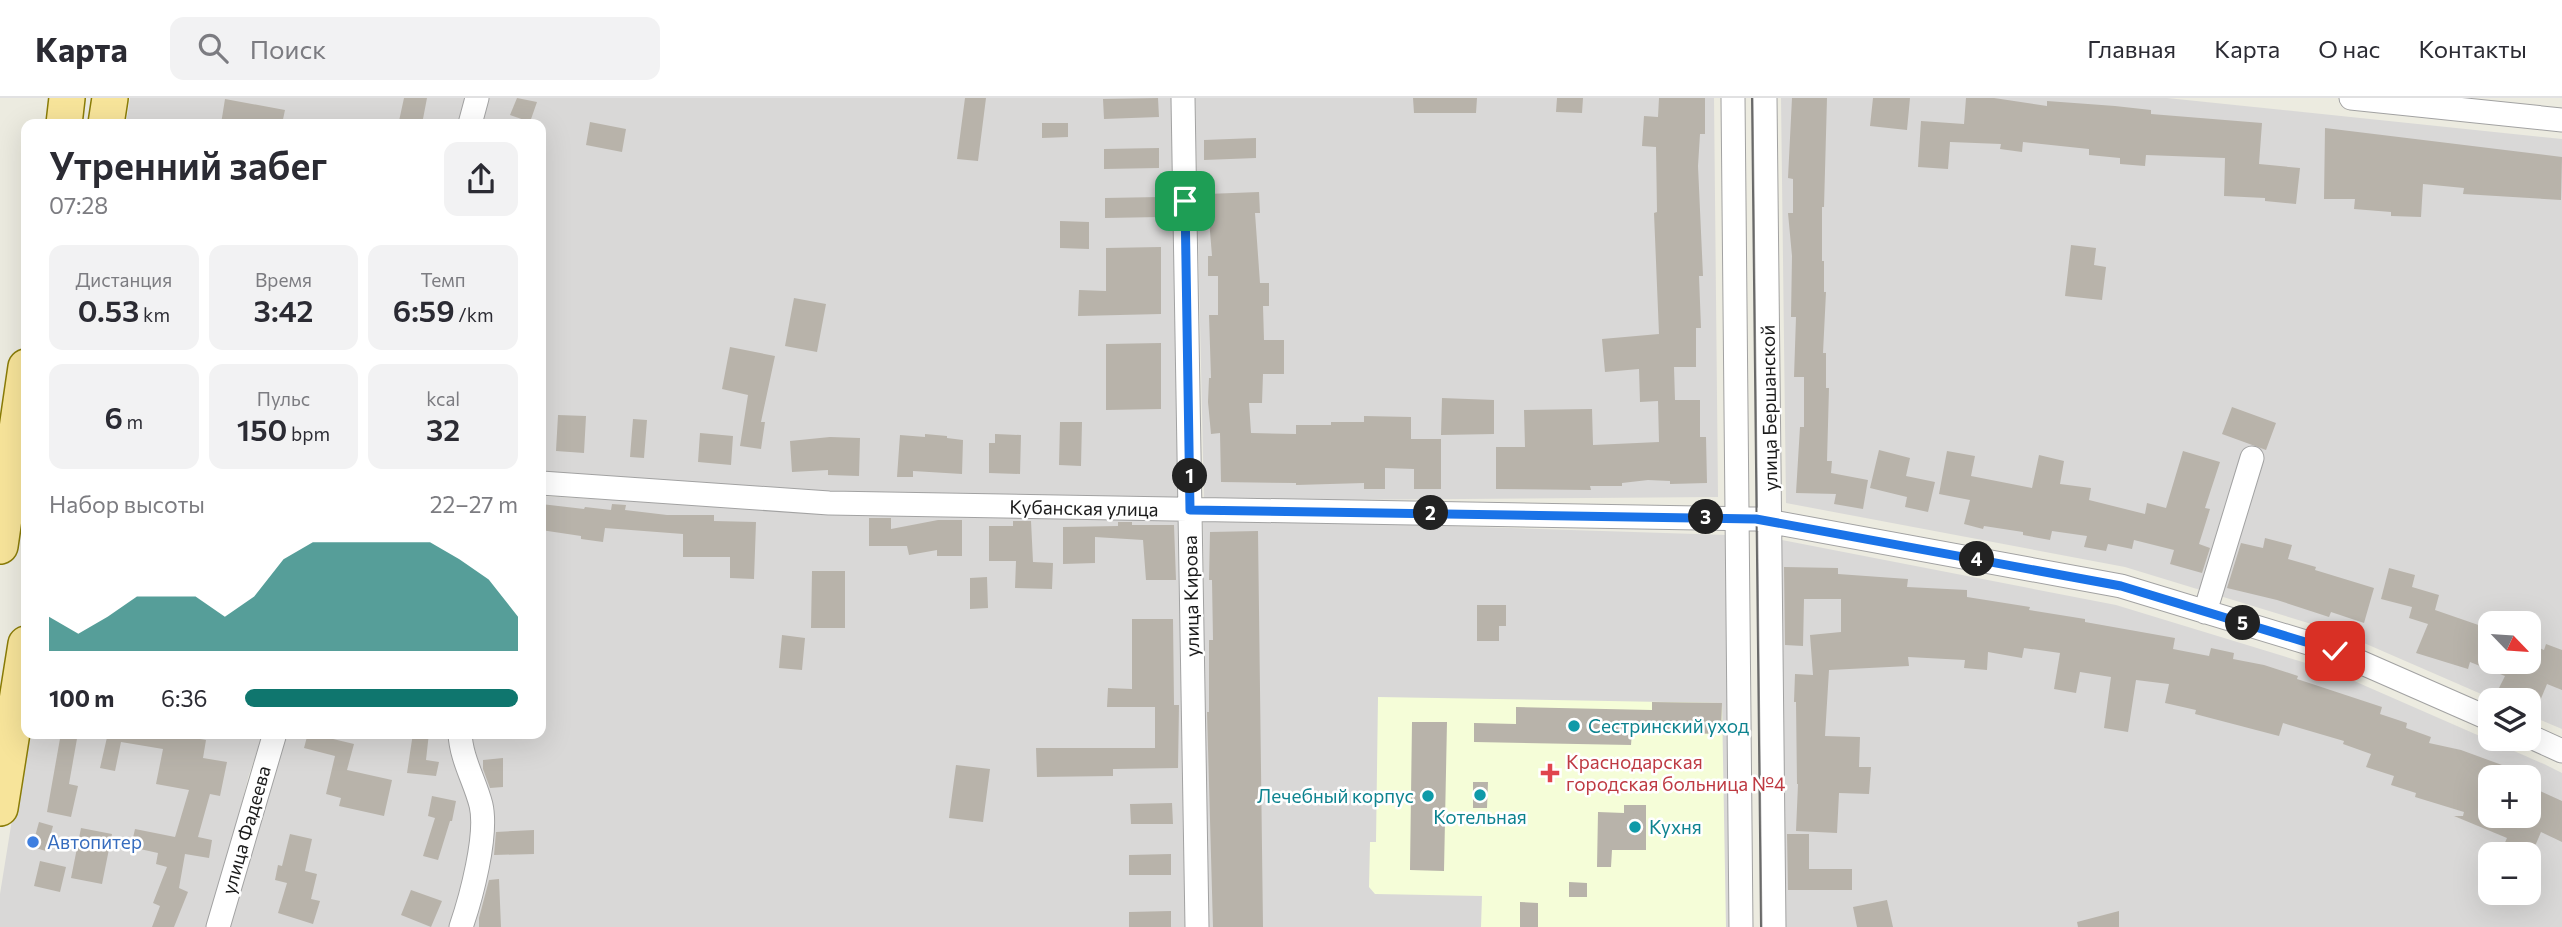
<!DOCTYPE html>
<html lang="ru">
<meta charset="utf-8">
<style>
:root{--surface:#fff;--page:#f2f2f3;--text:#2b2b33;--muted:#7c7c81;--line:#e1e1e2;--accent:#0f766e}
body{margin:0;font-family:Commissioner,sans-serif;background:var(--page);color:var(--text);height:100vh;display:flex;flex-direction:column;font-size:26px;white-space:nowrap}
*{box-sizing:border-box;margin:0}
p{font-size:23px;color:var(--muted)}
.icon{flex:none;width:38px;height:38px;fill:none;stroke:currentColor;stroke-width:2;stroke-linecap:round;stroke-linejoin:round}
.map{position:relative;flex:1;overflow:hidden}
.panel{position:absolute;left:21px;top:21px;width:525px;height:620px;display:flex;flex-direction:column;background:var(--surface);border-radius:14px;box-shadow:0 7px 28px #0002}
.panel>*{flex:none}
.needle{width:46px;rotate:115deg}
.buttons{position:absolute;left:2478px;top:513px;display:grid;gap:14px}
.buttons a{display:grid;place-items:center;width:63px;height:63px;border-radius:14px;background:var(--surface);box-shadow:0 7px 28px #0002;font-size:35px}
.pin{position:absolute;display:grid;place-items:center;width:60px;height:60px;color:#fff;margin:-30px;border-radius:14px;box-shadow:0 4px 10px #0006}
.km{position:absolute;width:35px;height:35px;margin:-18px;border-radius:50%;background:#222;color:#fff;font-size:19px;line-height:35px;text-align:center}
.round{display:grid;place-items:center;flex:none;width:74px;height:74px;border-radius:14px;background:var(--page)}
.head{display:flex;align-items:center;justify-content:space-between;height:119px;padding:0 28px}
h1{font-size:38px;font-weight:600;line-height:52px}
.figures{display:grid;grid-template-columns:repeat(3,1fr);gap:10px;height:119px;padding:7px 28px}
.figures div{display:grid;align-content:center;border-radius:14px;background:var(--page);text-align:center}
.figures b{font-size:30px;font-weight:600}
.figures small{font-size:19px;font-weight:400}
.figures p{font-size:19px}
.chart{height:196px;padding:14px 28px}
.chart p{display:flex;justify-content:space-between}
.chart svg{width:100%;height:126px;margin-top:7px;fill:var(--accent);opacity:.7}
ul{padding:0 28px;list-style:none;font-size:23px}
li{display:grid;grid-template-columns:112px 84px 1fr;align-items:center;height:52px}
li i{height:18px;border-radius:9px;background:var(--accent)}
header{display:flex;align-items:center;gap:42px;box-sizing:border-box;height:98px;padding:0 35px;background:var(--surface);border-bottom:2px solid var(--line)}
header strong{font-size:33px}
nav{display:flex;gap:38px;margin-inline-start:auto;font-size:24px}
.search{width:490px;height:63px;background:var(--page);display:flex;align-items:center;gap:18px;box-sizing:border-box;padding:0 24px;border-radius:14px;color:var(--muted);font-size:26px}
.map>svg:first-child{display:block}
.residential{fill:#d9d8d7;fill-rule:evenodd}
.education{fill:#f5fdd8}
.building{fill:#b8b3aa}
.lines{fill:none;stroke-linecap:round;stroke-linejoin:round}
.minor-casing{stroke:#a2a2a2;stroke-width:25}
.primary-casing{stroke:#8a7c07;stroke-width:38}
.minor{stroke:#fff;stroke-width:23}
.primary{stroke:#f7e49a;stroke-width:35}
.tram{stroke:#696969;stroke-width:2}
.route-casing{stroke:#fff;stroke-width:14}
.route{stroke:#1a73e8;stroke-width:9}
.culture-dot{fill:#0f9aa8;stroke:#fff;stroke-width:2.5}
.health-dot{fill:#e0444e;stroke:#fff;stroke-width:2.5}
.shop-dot{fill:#3f7fe0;stroke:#fff;stroke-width:2.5}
.labels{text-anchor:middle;stroke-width:5;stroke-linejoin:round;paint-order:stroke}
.street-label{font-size:19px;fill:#1b1b1b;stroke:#fff}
.culture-label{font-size:19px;fill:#0d838f;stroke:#fff;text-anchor:start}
.health-label{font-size:19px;fill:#be3a42;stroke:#fff;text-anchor:start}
.shop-label{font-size:19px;fill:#366cbe;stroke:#fff;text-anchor:start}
</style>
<header>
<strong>Карта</strong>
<div class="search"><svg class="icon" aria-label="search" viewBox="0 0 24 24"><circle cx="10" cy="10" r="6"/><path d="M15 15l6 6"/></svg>Поиск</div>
<nav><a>Главная</a><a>Карта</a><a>О нас</a><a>Контакты</a></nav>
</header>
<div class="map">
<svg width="2562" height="829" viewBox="0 0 2562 829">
<rect width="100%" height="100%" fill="#ecebe0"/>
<path class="residential" d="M130 0H469L462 26H126Z
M484 0H1174L1185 402 829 395 541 379V26H477Z
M1195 0H1714L1718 399 1204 403Z
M1781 0H2167L2562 41V631L2529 617V602H2495L2341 535 2125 469 1786 405ZM2490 525H2529V564H2490Z
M541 398 827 414 1185 421 1190 829H469L487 752 465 635H541Z
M1203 420 1727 437 1732 829H1206Z
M1777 441 2116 507 2329 572 2544 666 2562 675V829H1778ZM2490 679H2529V718H2490ZM2490 756H2529V794H2490Z
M26 635H263L248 680 211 829H0V796Z
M281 635H454L475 708V748L454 829H229Z"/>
<path class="education" d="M1378 599 1722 605 1726 829H1481L1482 798 1375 796 1369 789 1370 744H1376Z"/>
<path class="building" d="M404 0H427L422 26 399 23Z
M517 0 537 4 530 24 510 17Z
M965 0H986L978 63 957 61Z
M1158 0 1159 19 1104 21 1103 1Z
M1413 0H1477L1476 15H1414Z
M1557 0H1583L1582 15 1556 14Z
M1659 0H1705V36H1700L1698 68 1703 178H1699L1701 230H1696V269H1674L1675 302H1700V339H1706L1707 385 1670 386V383L1648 382 1622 385V388H1590L1591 392 1496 391V349H1525L1524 312 1592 311 1593 347 1659 344 1658 303 1640 304 1639 271 1605 274 1602 241 1659 236 1654 115 1657 114 1656 49 1642 48 1644 18 1658 19Z
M1792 0H1827L1824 109H1822V163H1824V194H1826L1823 255H1826V290H1829L1827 363H1832L1831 375 1868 382 1863 411 1834 406 1836 396 1796 395 1800 329H1804V279H1794L1796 219H1791L1792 158 1788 115H1793V81L1788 80Z
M1873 0H1910L1907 32 1870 28Z
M1966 0H1994L2047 8V3L2115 8 2151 12V16L2262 25 2259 66 2300 70 2296 106 2265 103V100L2224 98 2225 60 2146 57 2145 68 2120 66V60L2089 57V51L2023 44 2022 54 2000 51 2001 46 1950 44 1948 71 1918 69 1921 23 1964 26Z
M225 1 285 12 282 26H221Z
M590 24 626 31 622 54 586 47Z
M1042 25H1068V39L1042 40Z
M2325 30 2562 59 2561 102 2463 96 2464 90 2423 86 2421 119 2391 118V114L2354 111 2355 101H2324Z
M1256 40V60L1204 62V42Z
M1159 50V70L1104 71V51Z
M1259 94 1260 115H1255L1260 185H1269V208H1263L1264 242H1284V276H1263L1262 305H1249L1251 335 1296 336V327H1331V324H1364V318L1411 319V341H1441V391H1414V371L1385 370V391H1364V385L1296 387V385L1221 384 1220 335 1211 336 1208 304 1209 280H1211L1209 217H1218V178H1208V158H1212L1207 96Z
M1160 99V119L1105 120V100Z
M1060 123 1089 124V151L1060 150Z
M2071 147 2096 150 2094 167 2106 169 2102 202 2065 198Z
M1161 149V216L1078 218 1079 192 1106 193V150Z
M794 200 826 206 817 254 785 248Z
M1161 245V311L1106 312V246Z
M730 249 775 258 761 324H765L761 351 740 348 748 297 722 291Z
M1442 300 1494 302V336L1441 337Z
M2232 309 2276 325 2266 352 2222 336Z
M558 317 586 318 584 355 556 353Z
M633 321 647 322 644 360 630 359Z
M1060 324H1082L1081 368 1059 367Z
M700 335 733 338 731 367 698 364Z
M925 336 947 338V340L963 342 962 376 913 373V379H897L900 337 925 339Z
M995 336 1021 337 1020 376 989 375V345H995Z
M830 339 860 340 859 378 828 377V372L792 374 790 343Z
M1879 352 1910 360 1906 378 1935 384 1928 414 1905 409 1907 399 1870 390Z
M1947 353 1975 358 1971 378 2032 390 2039 357 2064 363 2060 386 2091 390 2089 402 2145 416 2147 405 2166 410 2183 353 2220 364 2205 410 2210 411 2199 446 2210 450 2202 475 2170 466 2174 452 2134 442 2132 451 2108 446 2106 453 2084 449 2087 438 2052 433 2050 442 2023 437V434L1984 428 1983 431 1964 426 1970 402 1939 396Z
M541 406 584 411 585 409 611 412 612 406 626 407 625 412 667 417H714V423L756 424 754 481 730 480V459H683V436L605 430 603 444 581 441V438L541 432Z
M869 420H891V431L938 422H962V458H937V452L909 457 907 448H869Z
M1013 423H1031L1033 464 1053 465 1052 491 1015 490 1016 463H989V428H1013Z
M1118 424H1132V427H1174L1176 482H1146L1143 442 1095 439V465L1063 466V429L1118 428Z
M1258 433 1263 829H1213L1207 614H1209V542H1213L1212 482H1209L1210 434Z
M2265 440 2292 447 2288 461 2316 469 2315 472 2374 490 2364 525 2331 514 2329 519 2277 502 2227 490 2241 445 2263 450Z
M1784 469 1838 470V476L1908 481 1907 489 1967 492V499L2030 509 2029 512 2085 521V524L2175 540 2173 551 2209 558 2211 550 2234 555 2233 561 2264 567 2298 578 2297 581 2382 609 2380 616 2407 625 2406 630 2431 639 2429 645 2461 652 2502 667 2498 679H2490V718H2529V688L2562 703V744L2541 734 2530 760 2529 756H2520L2503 749 2507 740 2454 718H2463L2464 714 2415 699 2416 695 2391 687 2394 678 2366 669 2371 656 2343 646 2344 643 2283 625 2279 638 2195 616 2196 612 2165 605 2169 586 2136 582 2128 634 2104 630 2111 579 2080 574 2076 595 2054 591 2060 555 2024 550 2022 560 1988 554 1987 572 1964 570 1965 562 1908 559 1909 568 1829 572 1825 638 1860 639 1859 669H1871L1869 696 1839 695 1837 735 1796 733 1798 686H1797L1796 604H1794L1795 576 1813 577 1810 537 1841 534V501H1804L1803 548 1785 547Z
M2389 470 2415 477 2412 489 2439 497 2435 512 2490 531V564H2529V545L2544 552 2546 546 2562 552V592L2547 586 2540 603 2516 594 2513 601 2497 594 2505 578 2470 564 2468 571 2416 555 2428 526 2409 520 2412 509 2381 501Z
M812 473H845V530H811Z
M987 479 988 510 970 511V480Z
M1477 507H1506V528H1499V543H1477Z
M1132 521H1173L1174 607H1179L1178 670 1113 671V678L1037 679 1036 650H1155V609H1107L1108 590 1132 591Z
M782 537 805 540 802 572 779 570Z
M1652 604 1722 605 1721 636 1632 634 1631 647 1474 644V625L1516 626V609L1652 612Z
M1412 624H1447L1444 773 1410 772Z
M61 635H78L69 686 78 688 71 719 47 714Z
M108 635H166L206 642 203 660 227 664 220 698 210 696 198 739 212 742 209 760 185 756 179 790 188 794 174 829H152L160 808 153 805 167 769 156 766 158 755 131 749 135 731 175 739 189 692 156 686 163 651 121 644 115 673 100 670Z
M308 635 354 646 347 672 392 682 384 718 339 708 341 700 326 696 335 658 304 650Z
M413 635H429L426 662 439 664 436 678 407 675Z
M503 660V689L490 690 483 671V662Z
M956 667 990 671 983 724 949 720Z
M1473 684H1488L1487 710H1473Z
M432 698 456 703 452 723H450L438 762 423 758 435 720 428 718Z
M1172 705 1173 726H1131L1130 706Z
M1624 707H1646V752H1612L1611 769H1597L1598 714 1624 715Z
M39 724 53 728 46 753 32 749Z
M81 730 112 736 102 786 71 780Z
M534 732V756L494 757 496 734Z
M290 736 312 741 305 773 317 776 311 801 320 803 313 826 278 815 287 785 275 782 278 767 282 768Z
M1787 736H1809V771H1852V792H1788Z
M1171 756V777H1129V757Z
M40 763 66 769 60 794 34 788Z
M499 781 501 829H479V820L489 782Z
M1569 784 1587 785V799H1569Z
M411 792 442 803 431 829 401 817Z
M1887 802 1893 829H1857L1853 809Z
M1520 804 1538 805V829H1520Z
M1171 813V829H1129V814Z
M2119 813V829H2078L2077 824Z"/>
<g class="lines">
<g class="minor-casing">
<path id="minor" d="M1183 0 1197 829
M1733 0 1741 829
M1765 0 1774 829
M2351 0 2562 22
M470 26 477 0
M541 385 829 405 1756 421 2121 488 2335 553 2490 621
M2205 514 2252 360
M460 635C461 661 475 683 481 707 488 737 471 800 461 829
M2529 638 2562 653
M218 829 275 635"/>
</g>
<g class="primary-casing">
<path id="primary" d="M64 26 67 0
M106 26 110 0
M0 448 26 269
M0 710 26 546"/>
</g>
<use href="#minor" class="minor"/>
<use href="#primary" class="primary"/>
<path class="tram" d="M1752 0 1761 829"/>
</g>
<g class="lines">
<g class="route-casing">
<path id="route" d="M1185 103 1190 412 1756 421 2121 488 2335 553"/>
</g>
<use href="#route" class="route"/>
</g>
<g class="culture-dot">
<circle cx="1574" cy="628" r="7"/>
<circle cx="1480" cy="697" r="7"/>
<circle cx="1428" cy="698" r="7"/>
<circle cx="1635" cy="729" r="7"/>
</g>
<path class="health-dot" d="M1546.5 664.5h7v7h7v7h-7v7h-7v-7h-7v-7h7z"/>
<circle class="shop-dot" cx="33" cy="744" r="7"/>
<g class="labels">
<g class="street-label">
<text transform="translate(1769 310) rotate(-91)" y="7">улица Бершанской</text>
<text transform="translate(1084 410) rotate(1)" y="7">Кубанская улица</text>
<text transform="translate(1191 498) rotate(-91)" y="7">улица Кирова</text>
<text transform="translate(246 732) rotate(-74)" y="7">улица Фадеева</text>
</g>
<g class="culture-label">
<text x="1588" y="635">Сестринский уход</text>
<text x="1414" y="705" text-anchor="end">Лечебный корпус</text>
<text x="1480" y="726" text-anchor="middle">Котельная</text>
<text x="1649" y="736">Кухня</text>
</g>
<g class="health-label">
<text x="1566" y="671">Краснодарская<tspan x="1566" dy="22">городская больница №4</tspan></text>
</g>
<g class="shop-label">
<text x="47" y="751">Автопитер</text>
</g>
</g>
</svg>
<div class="buttons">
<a><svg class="needle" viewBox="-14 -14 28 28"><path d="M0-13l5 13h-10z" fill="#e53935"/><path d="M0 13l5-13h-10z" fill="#7c7c81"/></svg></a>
<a><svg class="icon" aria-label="layers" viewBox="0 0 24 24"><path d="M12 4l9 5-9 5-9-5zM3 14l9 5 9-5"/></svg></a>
<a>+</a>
<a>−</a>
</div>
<div class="pin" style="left:1185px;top:103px;background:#1e9e55"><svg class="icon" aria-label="arrive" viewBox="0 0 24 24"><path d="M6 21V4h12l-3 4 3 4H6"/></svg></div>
<div class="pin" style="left:2335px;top:553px;background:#d93025"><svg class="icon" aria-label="check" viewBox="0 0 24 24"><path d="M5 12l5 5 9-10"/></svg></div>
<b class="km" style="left:1190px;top:378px">1</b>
<b class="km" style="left:1431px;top:415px">2</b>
<b class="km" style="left:1706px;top:419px">3</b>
<b class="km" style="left:1977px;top:461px">4</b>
<b class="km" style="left:2243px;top:525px">5</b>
<section class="panel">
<div class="head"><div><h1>Утренний забег</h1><p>07:28</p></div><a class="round"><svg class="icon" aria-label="share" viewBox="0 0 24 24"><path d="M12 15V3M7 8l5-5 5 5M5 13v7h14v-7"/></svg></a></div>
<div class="figures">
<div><p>Дистанция</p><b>0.53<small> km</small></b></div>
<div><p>Время</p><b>3:42</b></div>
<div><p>Темп</p><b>6:59<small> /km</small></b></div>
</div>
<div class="figures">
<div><b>6<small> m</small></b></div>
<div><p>Пульс</p><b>150<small> bpm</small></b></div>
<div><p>kcal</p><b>32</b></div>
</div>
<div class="chart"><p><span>Набор высоты</span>22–27 m</p>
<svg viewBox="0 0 160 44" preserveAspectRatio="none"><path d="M0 44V32L10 38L20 32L30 25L40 25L50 25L60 32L70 25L80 12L90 6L100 6L110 6L120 6L130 6L140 12L150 19L160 32V44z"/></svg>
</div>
<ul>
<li><b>100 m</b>6:36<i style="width:100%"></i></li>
</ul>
</section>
</div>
